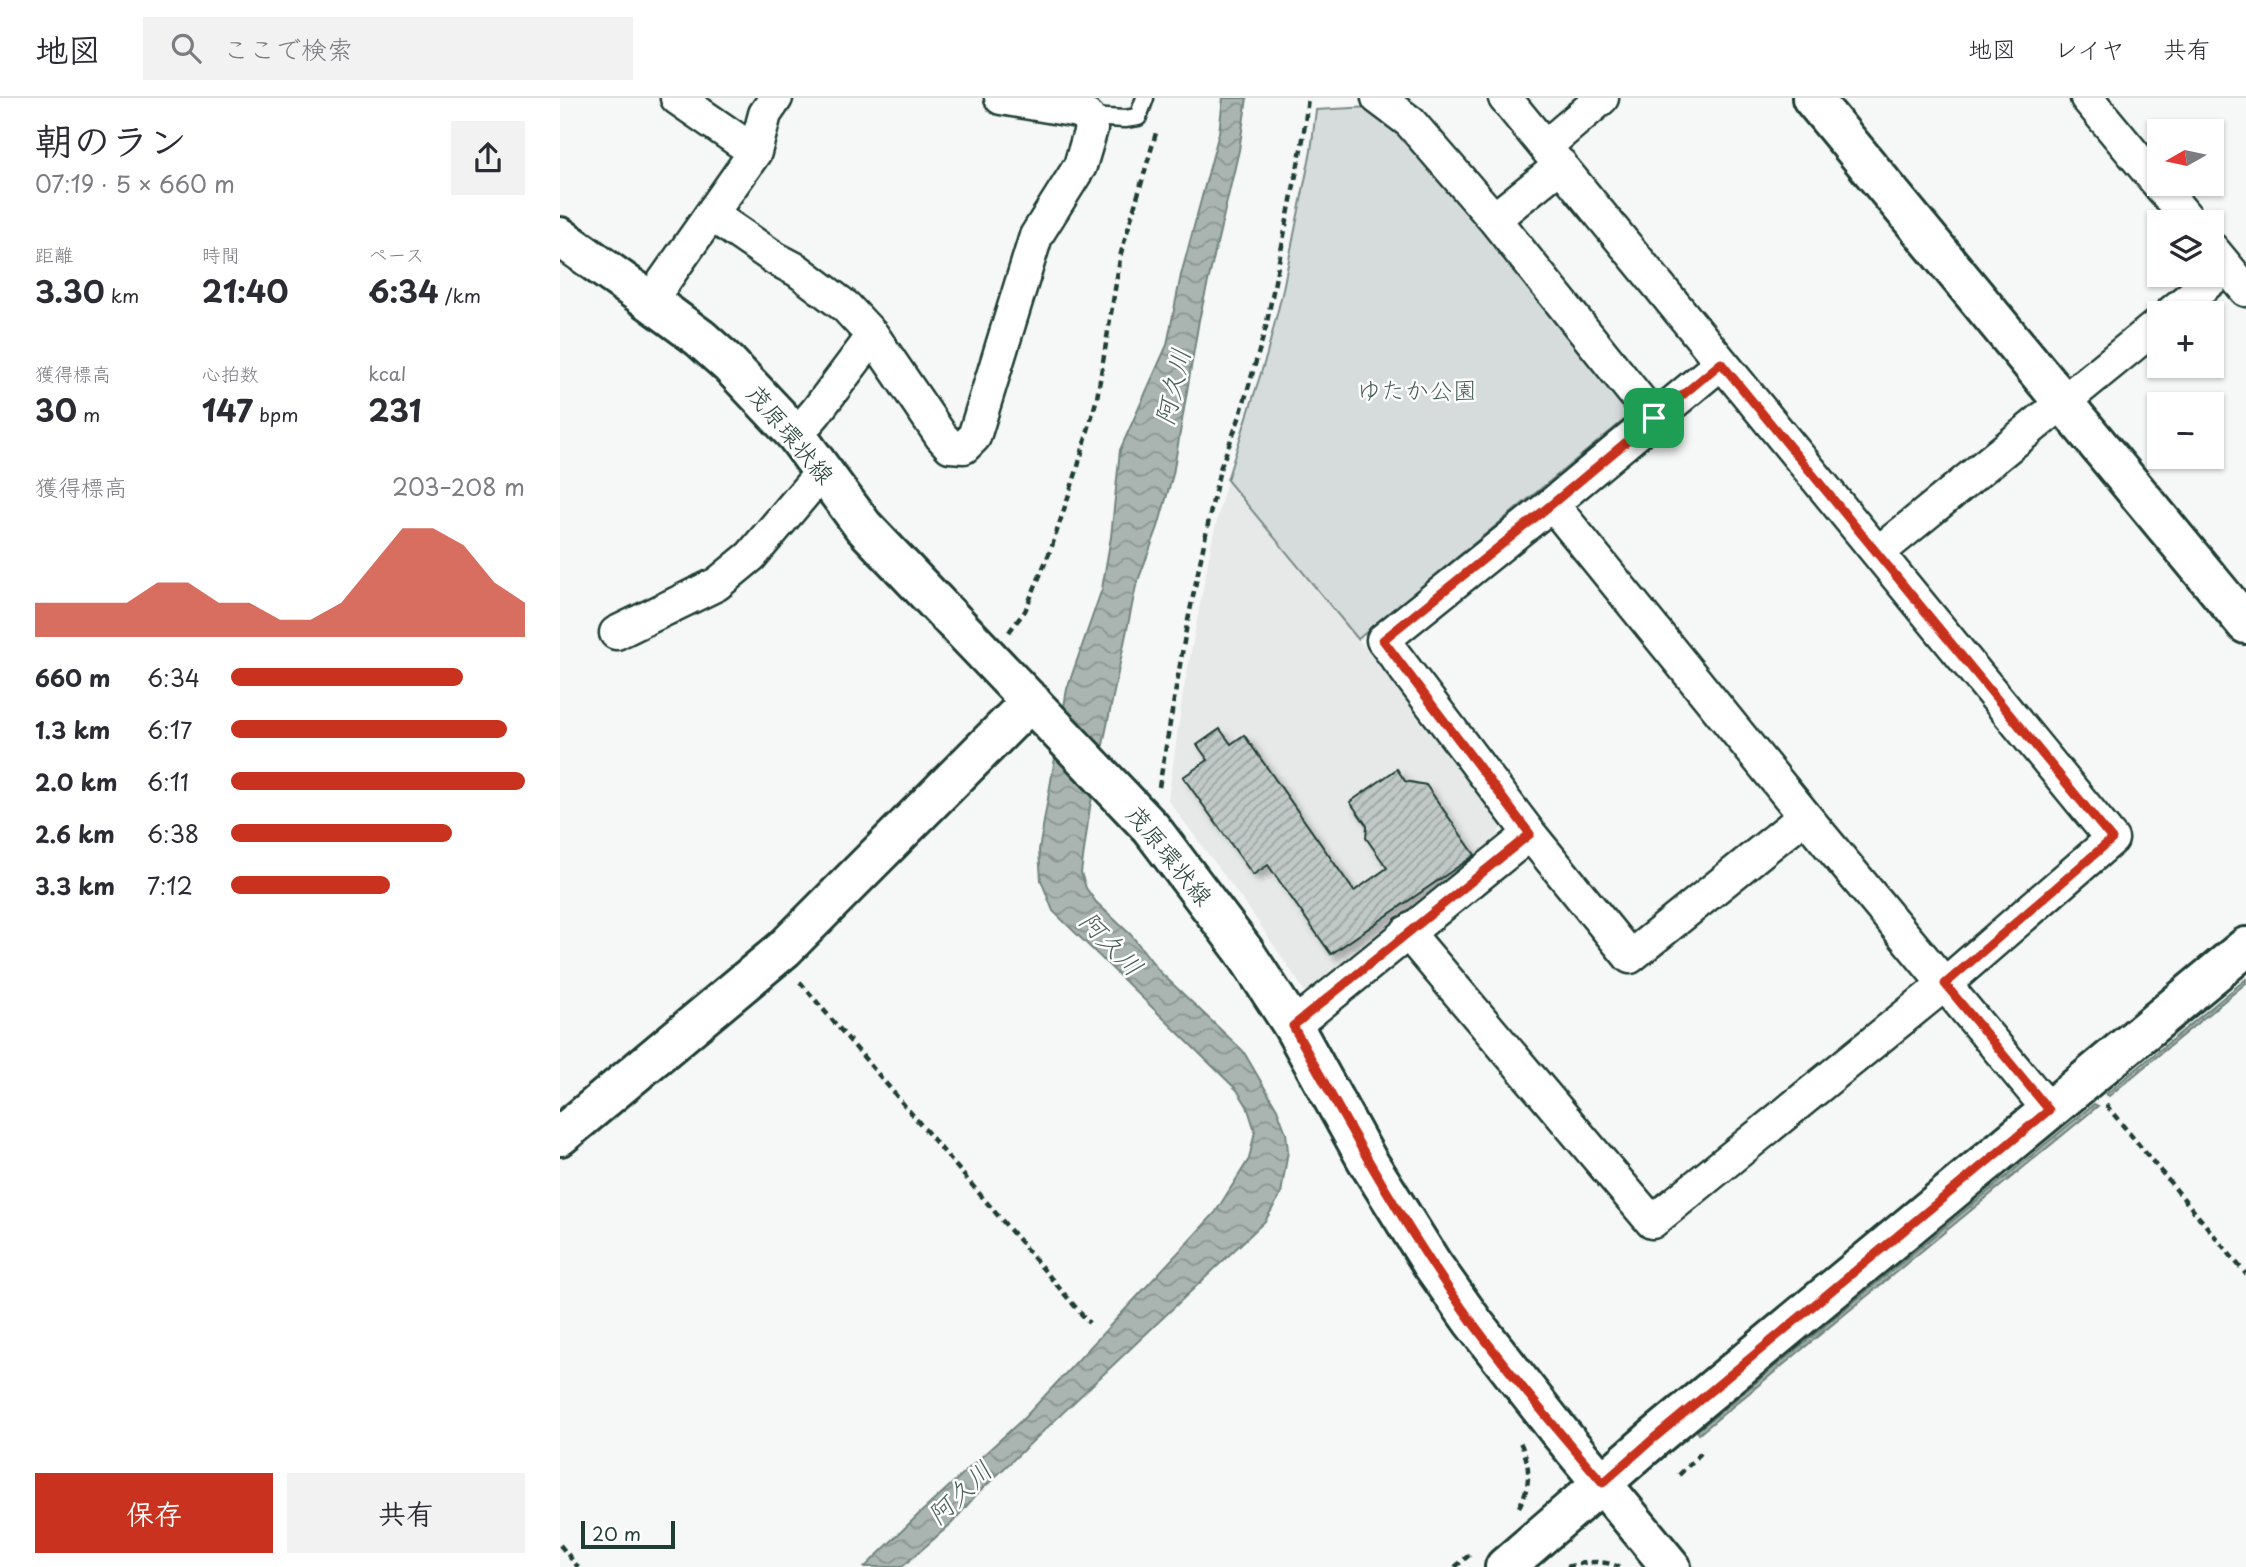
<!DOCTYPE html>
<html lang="ja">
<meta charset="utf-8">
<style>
:root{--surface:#fff;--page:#f2f2f3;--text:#2b2b33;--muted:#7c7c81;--line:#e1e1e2;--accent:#c8321e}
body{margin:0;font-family:"Playpen Sans","Klee One",sans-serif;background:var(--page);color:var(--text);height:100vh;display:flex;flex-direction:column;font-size:26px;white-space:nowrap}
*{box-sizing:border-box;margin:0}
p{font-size:23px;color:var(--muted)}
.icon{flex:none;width:38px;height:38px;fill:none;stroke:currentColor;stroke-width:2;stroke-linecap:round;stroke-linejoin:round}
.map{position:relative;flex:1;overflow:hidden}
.panel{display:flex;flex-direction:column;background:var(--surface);width:560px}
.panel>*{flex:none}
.needle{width:46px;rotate:261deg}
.controls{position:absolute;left:1587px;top:21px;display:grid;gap:14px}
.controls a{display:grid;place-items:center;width:77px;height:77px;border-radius:0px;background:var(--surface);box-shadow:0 2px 5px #0004;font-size:35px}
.scale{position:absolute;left:21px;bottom:18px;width:94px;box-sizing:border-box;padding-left:7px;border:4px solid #1f3d34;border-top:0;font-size:19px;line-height:24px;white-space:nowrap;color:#1f3d34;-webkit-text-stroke:5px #fff;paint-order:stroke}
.pin{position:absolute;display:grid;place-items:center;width:60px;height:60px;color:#fff;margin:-30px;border-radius:14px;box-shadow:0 4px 10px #0006}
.round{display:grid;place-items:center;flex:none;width:74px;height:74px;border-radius:0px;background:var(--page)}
.overview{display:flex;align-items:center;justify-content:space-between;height:119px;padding:0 35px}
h1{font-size:38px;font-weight:700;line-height:52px}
.metrics{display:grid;grid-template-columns:repeat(3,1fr);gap:10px;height:119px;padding:7px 35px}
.metrics div{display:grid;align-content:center}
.metrics b{font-size:30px;font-weight:700}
.metrics small{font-size:19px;font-weight:400}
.metrics p{font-size:19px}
.chart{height:196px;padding:14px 35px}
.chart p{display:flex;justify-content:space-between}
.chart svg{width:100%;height:126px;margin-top:7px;fill:var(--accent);opacity:.7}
.primary-button{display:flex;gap:14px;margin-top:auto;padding:14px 35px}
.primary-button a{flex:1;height:80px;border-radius:0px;background:var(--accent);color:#fff;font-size:28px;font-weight:700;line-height:80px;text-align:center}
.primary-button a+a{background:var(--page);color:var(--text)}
ul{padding:0 35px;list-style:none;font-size:23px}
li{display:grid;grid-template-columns:112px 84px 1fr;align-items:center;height:52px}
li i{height:18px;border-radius:9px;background:var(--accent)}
header{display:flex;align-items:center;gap:42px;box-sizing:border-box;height:98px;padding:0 35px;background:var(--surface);border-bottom:2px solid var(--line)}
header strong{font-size:33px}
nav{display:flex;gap:38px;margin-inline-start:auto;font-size:24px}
.search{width:490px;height:63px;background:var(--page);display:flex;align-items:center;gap:18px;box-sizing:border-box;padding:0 24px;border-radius:0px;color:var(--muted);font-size:26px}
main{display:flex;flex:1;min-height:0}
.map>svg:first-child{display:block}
.built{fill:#e6e9e8}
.park{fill:#d6dcdb;stroke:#7a8c88;stroke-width:2}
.water{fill:url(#water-waves);stroke:#72857f;stroke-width:2}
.building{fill:url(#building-hatch);stroke:#1f3d34;stroke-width:2;filter:url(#shadow)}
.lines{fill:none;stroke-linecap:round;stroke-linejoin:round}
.service-casing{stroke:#1f3d34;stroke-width:21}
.minor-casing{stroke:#1f3d34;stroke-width:37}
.tertiary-casing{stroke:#1f3d34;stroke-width:44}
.secondary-casing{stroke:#1f3d34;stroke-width:44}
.path{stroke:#1f3d34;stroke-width:4.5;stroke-dasharray:7 5;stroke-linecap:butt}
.service{stroke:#fff;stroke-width:16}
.minor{stroke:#fff;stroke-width:32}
.tertiary{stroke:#fff;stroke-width:38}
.secondary{stroke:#fff;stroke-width:38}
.route-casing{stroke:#fff;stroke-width:14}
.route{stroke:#c8321e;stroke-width:9}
.labels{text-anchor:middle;stroke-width:5;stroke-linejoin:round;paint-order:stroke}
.park-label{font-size:24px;fill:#445d55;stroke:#fff}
.street-label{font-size:24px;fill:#1f3d34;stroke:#fff}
.water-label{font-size:26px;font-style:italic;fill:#49615a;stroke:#fff}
</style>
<header>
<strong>地図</strong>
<div class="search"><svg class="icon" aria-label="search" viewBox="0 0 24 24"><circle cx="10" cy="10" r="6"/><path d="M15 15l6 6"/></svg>ここで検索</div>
<nav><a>地図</a><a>レイヤ</a><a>共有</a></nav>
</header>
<main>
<section class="panel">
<div class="overview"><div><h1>朝のラン</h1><p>07:19 · 5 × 660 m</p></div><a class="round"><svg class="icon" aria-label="share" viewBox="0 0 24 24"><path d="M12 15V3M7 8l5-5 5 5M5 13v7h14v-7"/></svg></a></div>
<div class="metrics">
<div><p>距離</p><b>3.30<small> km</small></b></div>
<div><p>時間</p><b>21:40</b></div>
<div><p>ペース</p><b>6:34<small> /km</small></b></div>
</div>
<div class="metrics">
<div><p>獲得標高</p><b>30<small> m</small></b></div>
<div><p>心拍数</p><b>147<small> bpm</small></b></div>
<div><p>kcal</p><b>231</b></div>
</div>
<div class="chart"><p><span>獲得標高</span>203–208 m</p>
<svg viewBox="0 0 160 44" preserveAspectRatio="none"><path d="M0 44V32L10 32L20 32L30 32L40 25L50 25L60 32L70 32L80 38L90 38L100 32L110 19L120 6L130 6L140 12L150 25L160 32V44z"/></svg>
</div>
<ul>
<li><b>660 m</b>6:34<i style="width:79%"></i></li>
<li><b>1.3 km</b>6:17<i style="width:94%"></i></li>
<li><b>2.0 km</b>6:11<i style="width:100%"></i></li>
<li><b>2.6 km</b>6:38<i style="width:75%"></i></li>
<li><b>3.3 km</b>7:12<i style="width:54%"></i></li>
</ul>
<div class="primary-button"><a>保存</a><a>共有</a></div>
</section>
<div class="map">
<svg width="1686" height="1469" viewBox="0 0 1686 1469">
<defs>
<pattern id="water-waves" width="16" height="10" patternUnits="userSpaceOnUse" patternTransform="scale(1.75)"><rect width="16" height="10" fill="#aab5b1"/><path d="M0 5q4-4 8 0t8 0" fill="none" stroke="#8a9491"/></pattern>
<pattern id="building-hatch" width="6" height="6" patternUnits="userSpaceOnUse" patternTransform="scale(1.75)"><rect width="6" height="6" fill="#c0c9c6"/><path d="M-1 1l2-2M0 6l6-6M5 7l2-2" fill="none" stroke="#9ba4a2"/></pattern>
<filter id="shadow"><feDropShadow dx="6" dy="6" stdDeviation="3.5" flood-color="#0004"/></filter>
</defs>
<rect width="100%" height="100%" fill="#f6f7f7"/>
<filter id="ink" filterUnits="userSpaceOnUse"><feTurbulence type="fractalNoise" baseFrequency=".0143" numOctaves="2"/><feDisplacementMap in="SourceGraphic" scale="14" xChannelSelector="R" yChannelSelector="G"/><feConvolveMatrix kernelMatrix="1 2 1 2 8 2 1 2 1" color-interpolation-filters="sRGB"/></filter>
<g filter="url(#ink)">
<path class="built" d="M667 382 798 541 943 725 936 741 748 898 690 812 608 702 623 596 653 438Z"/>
<path class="park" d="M811 9 842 31 1075 313 798 541 667 382 707 256 722 196 751 53 756 12Z"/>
<path class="water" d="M663 0H687L679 52 639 222 613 376 598 429 576 488 530 709 521 775 526 790 536 804 572 838 600 874 683 953 717 1011 726 1035 728 1053 721 1096 705 1123 416 1397 392 1425 342 1469H305L358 1417 465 1319 655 1115 689 1061 695 1033 687 1008 677 992 493 813 481 782 479 752 507 591 542 491 551 439 560 352 607 247 621 177 659 35Z
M1686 881V885L1549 998 1546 996Z
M1534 1006 1538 1008 1139 1336 1137 1333Z"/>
<path class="building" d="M660 631 671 646 684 637 794 793 827 770 806 740 807 728 790 704 837 671 845 683 866 687 915 757 771 856 708 767 693 777 623 679 648 662 637 647Z"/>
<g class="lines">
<g class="service-casing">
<path id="service" d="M528 19 565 21 578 19 585 0"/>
</g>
<g class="minor-casing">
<path id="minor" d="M117 0 195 54
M818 0 850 24 934 121 1094 320
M1527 0 1630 124
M986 48 1042 0
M152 117 216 161 237 172 286 209 313 238
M934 121 1001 67
M1652 151 1686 192
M90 203 195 54 205 16 216 0
M1611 215 1667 169
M1161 265 992 406 823 542 970 736 1070 859 1245 718
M236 337 256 314 313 238 381 338 390 348 404 349 414 339 476 138 520 68 531 31 528 19 518 13 441 0
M992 406 1245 718 1489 1012
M1319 454 1600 225
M56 535 157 486 191 458 262 374
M847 834 1092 1124 1385 886 1552 741 945 0
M733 928 970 736"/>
</g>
<g class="tertiary-casing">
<path id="tertiary" d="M1252 0 1686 526
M0 1038 224 851 471 603
M945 1469 1094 1340 1686 849"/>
</g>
<g class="secondary-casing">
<path id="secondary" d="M0 139 90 203 140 240 169 266 236 337 303 428 591 730 684 853 733 928 807 1062 872 1166 913 1224 997 1331 1111 1469"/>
</g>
<path class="path" d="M449 534 465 513 491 451 517 372 537 300 561 155 596 35
M599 689 626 532 652 407 660 371 680 318 706 229 743 41 748 0
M240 884 529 1225
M1546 1007 1686 1176
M1119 1377 1141 1355
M959 1409C971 1387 971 1367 960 1344
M0 1447 18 1469
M895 1469 913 1454
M1007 1469C1025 1464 1041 1461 1059 1469"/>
<use href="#service" class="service"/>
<use href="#minor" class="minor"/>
<use href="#tertiary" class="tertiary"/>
<use href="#secondary" class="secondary"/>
</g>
</g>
<g class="lines" filter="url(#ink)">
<g class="route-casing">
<path id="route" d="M1161 265 1552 741 1385 886 1489 1012 1094 1340 1043 1385C998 1333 953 1280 912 1224 844 1130 789 1029 733 928L970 736 823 542 992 406Z"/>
</g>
<use href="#route" class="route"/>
</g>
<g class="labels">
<g class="park-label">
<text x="857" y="301">ゆたか公園</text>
</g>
<g class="street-label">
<text transform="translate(230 337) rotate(50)" y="8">茂原環状線</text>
<text transform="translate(609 758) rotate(51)" y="8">茂原環状線</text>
</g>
<g class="water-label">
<text transform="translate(613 289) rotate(-77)" y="9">阿久川</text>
<text transform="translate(551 846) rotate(46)" y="9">阿久川</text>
<text transform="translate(400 1395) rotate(-44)" y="9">阿久川</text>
</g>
</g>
</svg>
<div class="controls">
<a><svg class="needle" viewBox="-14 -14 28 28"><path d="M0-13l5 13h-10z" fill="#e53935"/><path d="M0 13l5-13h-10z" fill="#7c7c81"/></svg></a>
<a><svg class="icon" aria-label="layers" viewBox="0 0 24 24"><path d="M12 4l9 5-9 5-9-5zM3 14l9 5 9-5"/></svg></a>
<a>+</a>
<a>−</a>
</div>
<div class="scale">20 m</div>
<div class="pin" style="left:1094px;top:320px;background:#1e9e55"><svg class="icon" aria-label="arrive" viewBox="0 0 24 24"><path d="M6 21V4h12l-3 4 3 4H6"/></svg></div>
</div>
</main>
